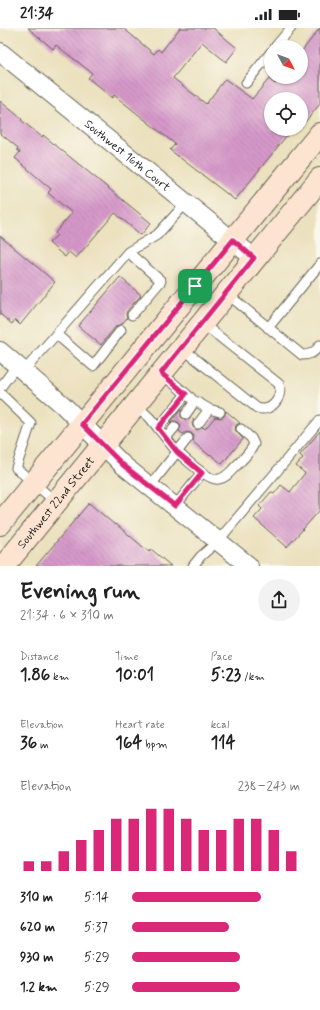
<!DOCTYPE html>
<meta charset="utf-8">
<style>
:root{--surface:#fff;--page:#f2f2f2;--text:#222;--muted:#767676;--accent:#db2777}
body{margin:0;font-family:Mynerve,sans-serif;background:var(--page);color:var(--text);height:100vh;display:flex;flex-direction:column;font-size:15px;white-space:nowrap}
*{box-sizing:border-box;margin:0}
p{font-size:13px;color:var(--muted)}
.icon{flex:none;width:22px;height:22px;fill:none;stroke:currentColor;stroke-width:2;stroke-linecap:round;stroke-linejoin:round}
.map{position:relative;height:538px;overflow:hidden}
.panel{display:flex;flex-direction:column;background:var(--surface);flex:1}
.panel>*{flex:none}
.needle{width:26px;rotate:131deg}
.tools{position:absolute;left:264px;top:12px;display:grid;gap:8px}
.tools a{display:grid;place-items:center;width:44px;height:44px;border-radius:50%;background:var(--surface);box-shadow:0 1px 3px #0004;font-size:20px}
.pin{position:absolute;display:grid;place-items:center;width:34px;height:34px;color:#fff;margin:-17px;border-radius:8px;box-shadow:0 2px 6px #0006}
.round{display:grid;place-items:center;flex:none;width:42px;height:42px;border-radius:21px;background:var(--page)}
.headline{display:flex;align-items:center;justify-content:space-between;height:68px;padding:0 20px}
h1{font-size:22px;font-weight:700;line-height:30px}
.stats{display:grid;grid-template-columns:repeat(3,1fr);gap:6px;height:68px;padding:4px 20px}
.stats div{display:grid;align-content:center}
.stats b{font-size:17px;font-weight:700}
.stats small{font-size:11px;font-weight:400}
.stats p{font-size:11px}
.chart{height:112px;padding:8px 20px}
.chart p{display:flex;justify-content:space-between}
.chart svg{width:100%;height:72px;margin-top:4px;stroke:var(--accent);stroke-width:6}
ul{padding:0 20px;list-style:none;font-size:13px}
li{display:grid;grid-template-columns:64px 48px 1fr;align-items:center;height:30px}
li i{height:10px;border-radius:5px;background:var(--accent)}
.status{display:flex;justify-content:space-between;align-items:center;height:28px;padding:0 20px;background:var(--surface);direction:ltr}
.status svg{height:11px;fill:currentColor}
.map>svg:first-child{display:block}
.building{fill:url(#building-back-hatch)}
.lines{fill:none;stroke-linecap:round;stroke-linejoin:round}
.lane-casing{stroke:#646155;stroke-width:11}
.street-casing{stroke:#646155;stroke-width:20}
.secondary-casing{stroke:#646155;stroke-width:24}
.lane{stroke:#fff;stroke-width:9}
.street{stroke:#fff;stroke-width:18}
.secondary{stroke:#fde4d0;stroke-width:22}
.route-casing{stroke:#fff;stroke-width:8}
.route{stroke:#db2777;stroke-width:5}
.labels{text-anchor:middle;stroke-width:4;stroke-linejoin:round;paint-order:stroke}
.street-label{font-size:12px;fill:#1c1c1c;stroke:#fbf7ec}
</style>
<div class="status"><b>21:34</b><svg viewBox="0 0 49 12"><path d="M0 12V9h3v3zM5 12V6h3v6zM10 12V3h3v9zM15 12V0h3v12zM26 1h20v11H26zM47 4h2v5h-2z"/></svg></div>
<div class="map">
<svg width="320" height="538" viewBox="0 0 320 538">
<defs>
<pattern id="building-back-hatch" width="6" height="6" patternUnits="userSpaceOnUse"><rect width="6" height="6" fill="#d598c9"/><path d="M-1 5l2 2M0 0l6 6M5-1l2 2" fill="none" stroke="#b682ac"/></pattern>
</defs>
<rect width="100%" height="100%" fill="#fbf7ec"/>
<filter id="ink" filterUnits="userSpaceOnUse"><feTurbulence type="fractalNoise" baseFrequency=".025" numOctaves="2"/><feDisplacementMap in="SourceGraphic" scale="8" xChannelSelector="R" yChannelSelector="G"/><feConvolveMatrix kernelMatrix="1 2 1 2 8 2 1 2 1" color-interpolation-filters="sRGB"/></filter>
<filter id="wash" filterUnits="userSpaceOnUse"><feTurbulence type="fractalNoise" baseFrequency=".012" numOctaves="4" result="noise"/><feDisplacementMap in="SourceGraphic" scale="16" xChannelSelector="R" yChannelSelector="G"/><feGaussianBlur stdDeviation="0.9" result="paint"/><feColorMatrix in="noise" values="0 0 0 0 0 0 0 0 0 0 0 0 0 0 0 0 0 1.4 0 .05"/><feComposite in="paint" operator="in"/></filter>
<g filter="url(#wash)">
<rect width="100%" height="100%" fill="#ebe1be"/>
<g id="blocks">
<path class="building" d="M28 0H123L154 26 158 21 161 24 180 0H213L237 20 226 34 202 14 173 50 206 76 225 51 252 71 269 51 275 56 280 49H301V24L320 0V76L301 99V71H271V101H292L235 172 170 122 175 116 114 67 112 70 88 50 92 45 56 17 53 21Z
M0 73 22 91 21 92 42 109 43 107 151 195 141 207 115 185 76 230 69 224 65 229 49 215 57 207 55 205 72 185 48 165 51 161 15 130 20 124 17 122 18 120 0 105Z
M0 208 55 254 20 297 15 292 12 296 0 286Z
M120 249 141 267 127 283 126 286 127 290 122 296 116 298 101 317 78 298Z
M181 381V389L186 392 191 390 194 392 192 395 193 399 197 402 203 399 205 401 215 389 221 390 224 388 226 383 240 395 236 397 235 402 243 411 222 436 210 426 209 427 193 414 194 408 191 405 186 404 183 406 179 403 181 397 178 394 173 393 170 395Z
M320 403V482L287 519 254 490 262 481 259 478 271 464 274 466 281 457 290 464 305 445 296 438 303 430 300 427Z
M89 475 115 497 116 496 149 524 151 521 171 538H36Z"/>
</g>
</g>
<g filter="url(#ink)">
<use href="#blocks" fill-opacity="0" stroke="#646155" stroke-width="1"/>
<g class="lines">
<g class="lane-casing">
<path id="lane" d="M275 19 291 0
M246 55 271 24
M128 224 161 253 132 287
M226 265 302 327C311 327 315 324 320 317
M268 300 320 236
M56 306 93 338 121 302
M182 320 257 380C271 385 283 370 279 356L202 295
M24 343 128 224 157 207 186 175
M161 345 191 370
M0 360 17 337
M0 365 31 395 16 440 56 474
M136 377 150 390 177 424 188 410
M209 381 220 384
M186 386 195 373 209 381 198 396
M158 400 186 366
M166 410 175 399
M150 458 177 424C185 430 209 454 219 451 226 450 231 443 236 438 243 431 250 425 254 416L251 410 241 401
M175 478 202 445
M193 538 201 528 218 513 320 392"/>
</g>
<g class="street-casing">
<g id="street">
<path id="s1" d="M0 24 254 230"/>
<path d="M0 323 63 377 123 437 249 538"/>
</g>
</g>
<g class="secondary-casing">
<g id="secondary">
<path d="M0 496 320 106"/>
<path id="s2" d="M4 538 320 151"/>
</g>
</g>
<use href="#lane" class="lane"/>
<use href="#street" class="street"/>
<use href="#secondary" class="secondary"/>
</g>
</g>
<g class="lines" filter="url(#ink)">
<g class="route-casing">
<path id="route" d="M233 212 254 230 161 345 186 366 158 400 177 424 202 445 175 478 123 437 82 396Z"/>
</g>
<use href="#route" class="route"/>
</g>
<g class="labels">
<g class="street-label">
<text dy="4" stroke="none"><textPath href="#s1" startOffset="164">Southwest 16th Court</textPath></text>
<text dy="4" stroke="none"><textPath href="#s2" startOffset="82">Southwest 22nd Street</textPath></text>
</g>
</g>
</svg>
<div class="tools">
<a><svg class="needle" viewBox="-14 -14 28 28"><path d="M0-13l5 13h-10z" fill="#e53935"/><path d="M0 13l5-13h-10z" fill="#767676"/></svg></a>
<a><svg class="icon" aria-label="locate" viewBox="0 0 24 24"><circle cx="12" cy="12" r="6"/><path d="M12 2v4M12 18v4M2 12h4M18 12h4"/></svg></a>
</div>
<div class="pin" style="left:195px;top:258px;background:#1e9e55"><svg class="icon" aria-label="arrive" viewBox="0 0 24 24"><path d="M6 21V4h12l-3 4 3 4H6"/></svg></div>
</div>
<section class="panel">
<div class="headline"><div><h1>Evening run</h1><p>21:34 · 6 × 310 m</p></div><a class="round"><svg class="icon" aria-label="share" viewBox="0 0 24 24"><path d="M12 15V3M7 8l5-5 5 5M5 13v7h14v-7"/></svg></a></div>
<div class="stats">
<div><p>Distance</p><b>1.86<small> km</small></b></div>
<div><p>Time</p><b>10:01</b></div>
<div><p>Pace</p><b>5:23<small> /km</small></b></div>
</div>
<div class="stats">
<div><p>Elevation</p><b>36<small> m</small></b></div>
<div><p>Heart rate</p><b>164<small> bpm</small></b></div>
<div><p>kcal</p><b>114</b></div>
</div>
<div class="chart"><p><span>Elevation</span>238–243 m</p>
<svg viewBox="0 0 160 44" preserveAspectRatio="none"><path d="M5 44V38M15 44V38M25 44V32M35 44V25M45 44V19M55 44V12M65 44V12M75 44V6M85 44V6M95 44V12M105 44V19M115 44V19M125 44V12M135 44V12M145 44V19M155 44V32"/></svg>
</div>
<ul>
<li><b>310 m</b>5:14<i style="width:77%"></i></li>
<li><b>620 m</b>5:37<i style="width:58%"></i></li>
<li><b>930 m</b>5:29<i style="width:64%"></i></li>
<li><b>1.2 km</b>5:29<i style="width:64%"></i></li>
</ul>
</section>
